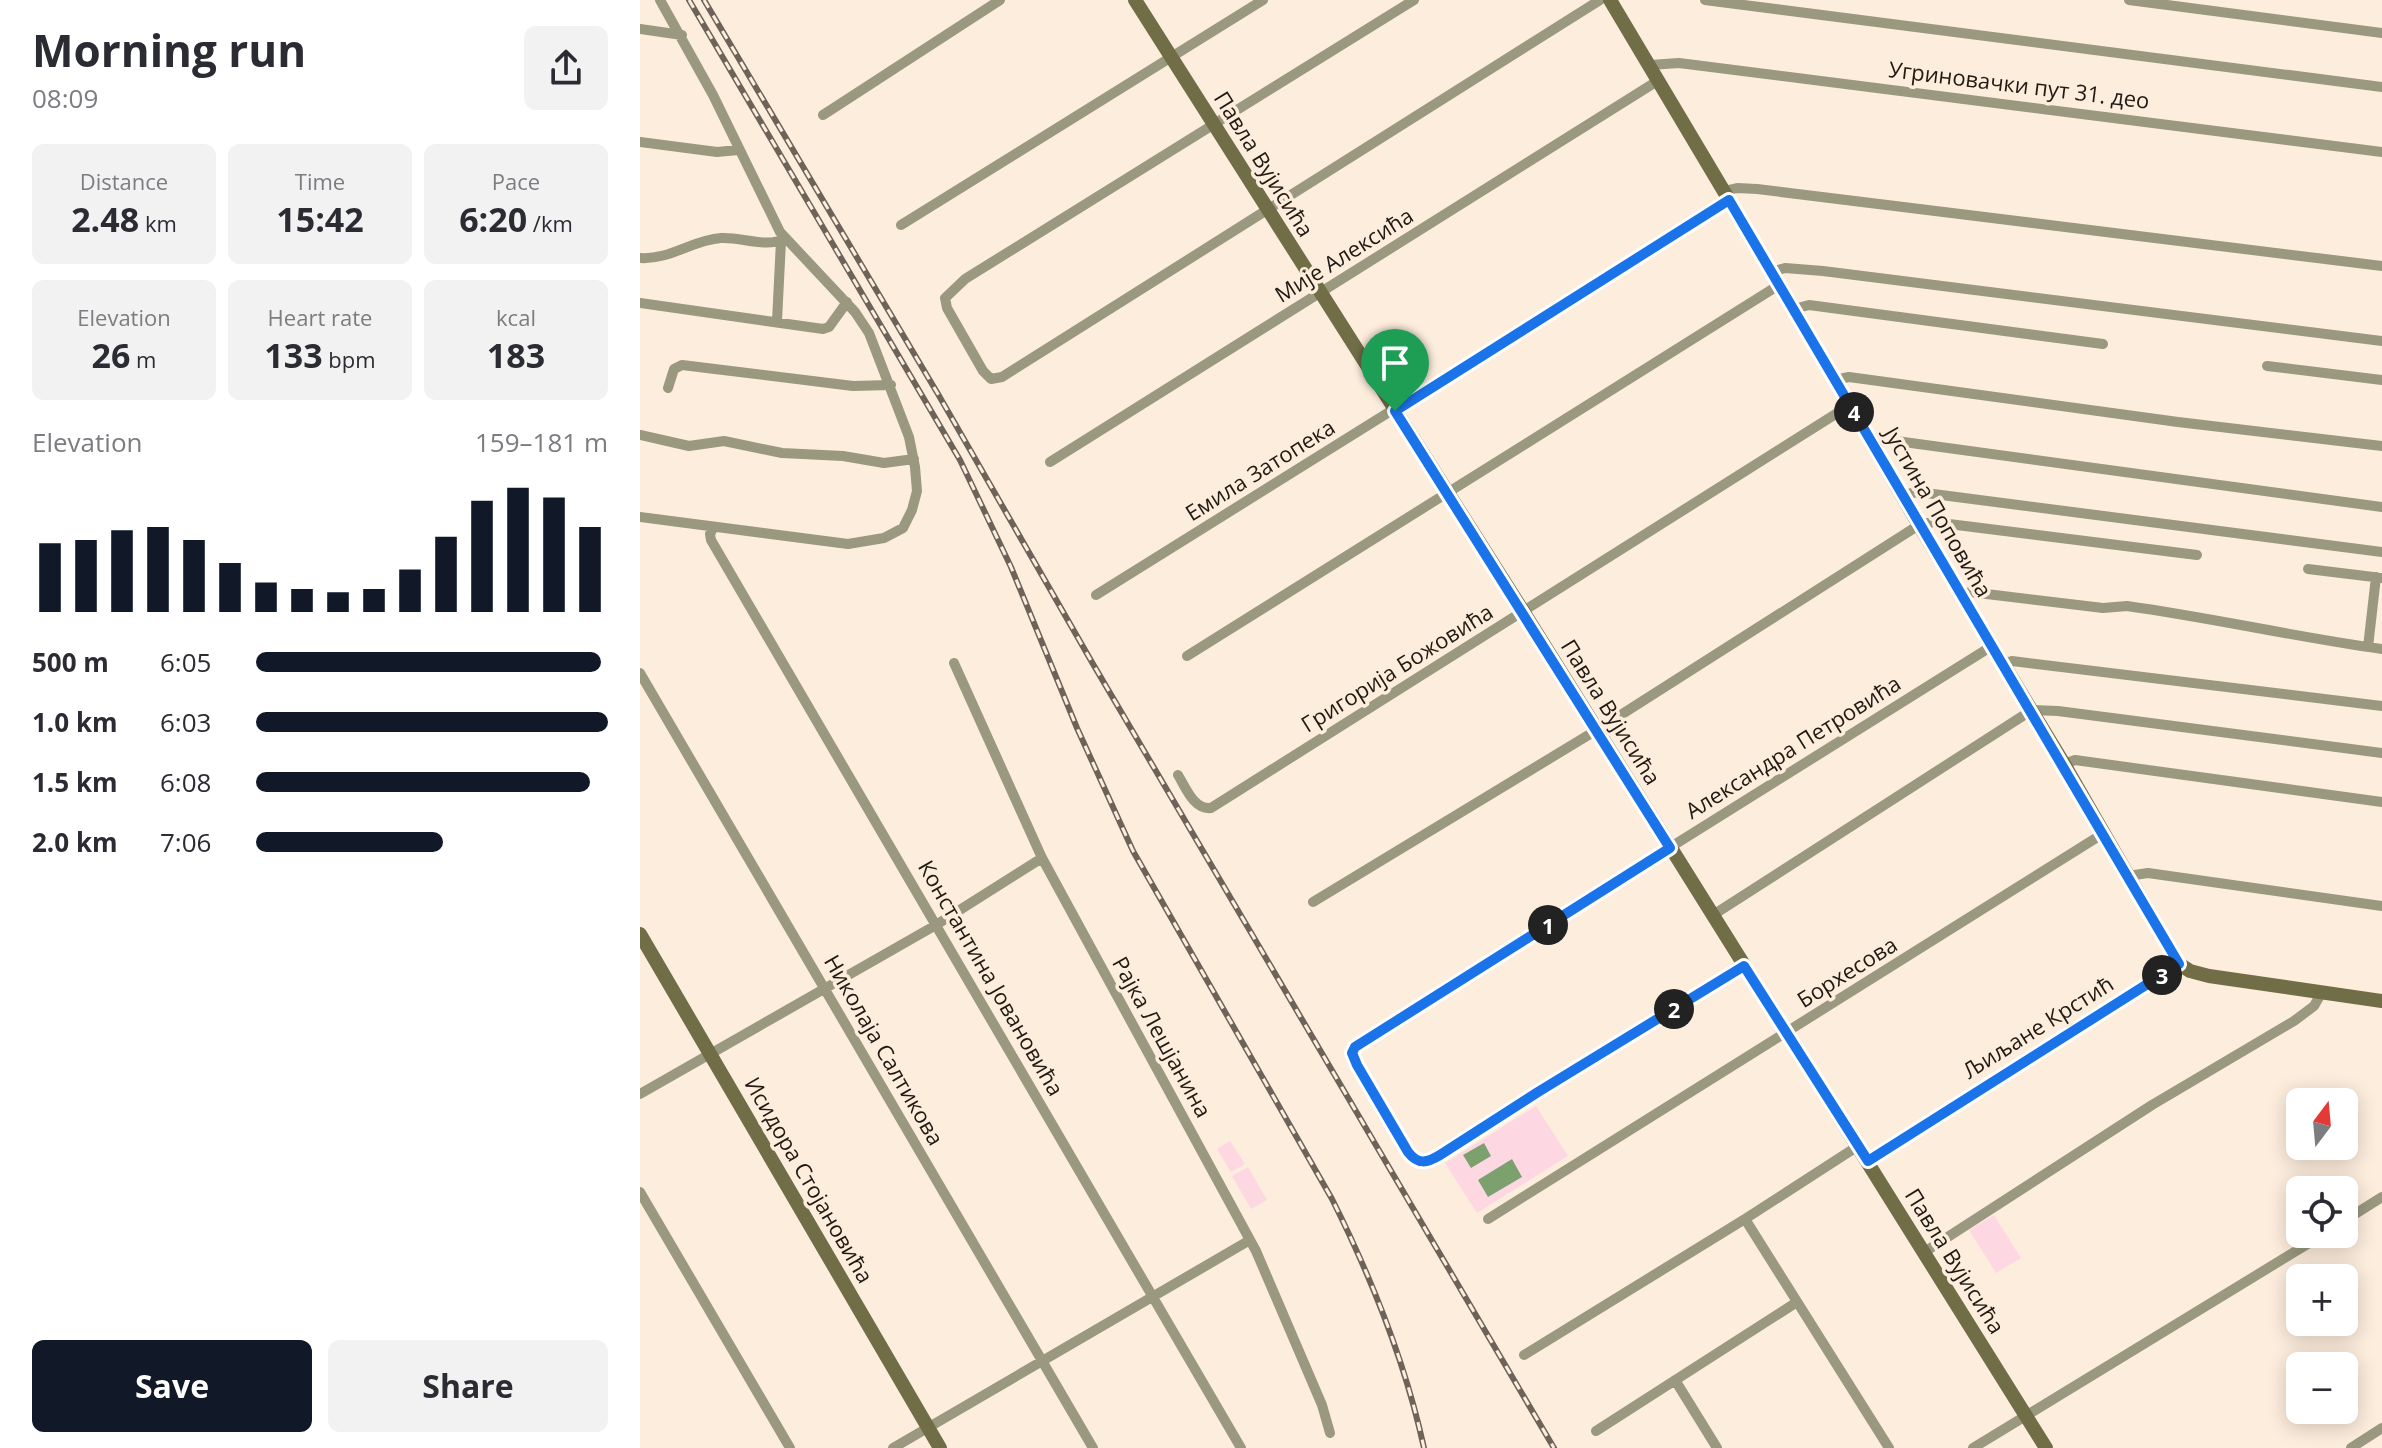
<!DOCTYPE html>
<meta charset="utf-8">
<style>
:root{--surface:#fff;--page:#f2f2f3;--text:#2b2b33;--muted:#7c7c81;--accent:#111827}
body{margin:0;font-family:"Open Sans",sans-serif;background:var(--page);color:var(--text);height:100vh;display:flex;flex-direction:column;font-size:30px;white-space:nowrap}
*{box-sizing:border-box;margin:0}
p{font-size:26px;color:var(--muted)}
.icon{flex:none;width:44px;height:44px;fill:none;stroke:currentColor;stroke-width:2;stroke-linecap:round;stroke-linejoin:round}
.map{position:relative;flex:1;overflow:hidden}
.side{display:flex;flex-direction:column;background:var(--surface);width:640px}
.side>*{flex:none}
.needle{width:52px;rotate:16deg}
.buttons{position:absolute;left:1646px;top:1088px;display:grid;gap:16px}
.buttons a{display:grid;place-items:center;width:72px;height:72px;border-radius:12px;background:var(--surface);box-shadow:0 4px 20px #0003;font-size:40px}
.pin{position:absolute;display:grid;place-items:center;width:68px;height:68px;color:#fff;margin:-82px -34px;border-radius:50% 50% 50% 0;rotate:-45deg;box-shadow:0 0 8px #0007}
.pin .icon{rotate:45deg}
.km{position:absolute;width:40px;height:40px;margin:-20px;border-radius:50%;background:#222;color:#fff;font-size:22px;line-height:40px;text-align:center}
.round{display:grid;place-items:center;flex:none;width:84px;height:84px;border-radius:12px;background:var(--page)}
.overview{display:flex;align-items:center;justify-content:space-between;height:136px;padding:0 32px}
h1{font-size:44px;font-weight:700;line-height:60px}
.figures{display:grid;grid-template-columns:repeat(3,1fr);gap:12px;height:136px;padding:8px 32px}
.figures div{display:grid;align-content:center;border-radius:12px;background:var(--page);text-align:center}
.figures b{font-size:34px;font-weight:700}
.figures small{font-size:22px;font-weight:400}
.figures p{font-size:22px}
.chart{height:224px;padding:16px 32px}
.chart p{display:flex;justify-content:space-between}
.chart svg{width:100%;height:144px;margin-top:8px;stroke:var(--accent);stroke-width:6}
.action{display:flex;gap:16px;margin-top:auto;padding:16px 32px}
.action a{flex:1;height:92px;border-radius:12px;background:var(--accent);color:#fff;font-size:32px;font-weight:700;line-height:92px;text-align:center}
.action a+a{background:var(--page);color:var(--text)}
ul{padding:0 32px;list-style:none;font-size:26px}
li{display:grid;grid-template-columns:128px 96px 1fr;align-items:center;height:60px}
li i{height:20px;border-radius:10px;background:var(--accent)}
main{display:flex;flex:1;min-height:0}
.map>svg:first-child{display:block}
.green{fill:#fdd7e2}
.water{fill:#7ca16f}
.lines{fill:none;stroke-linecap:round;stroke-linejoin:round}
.street{stroke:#9a987e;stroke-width:10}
.secondary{stroke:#716e47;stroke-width:14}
.rail-casing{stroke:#6d6359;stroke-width:6}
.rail{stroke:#fdeddd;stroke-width:3;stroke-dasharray:9;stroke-linecap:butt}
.route-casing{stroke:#fff;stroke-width:16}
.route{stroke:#1a73e8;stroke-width:10}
.labels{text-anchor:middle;stroke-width:7;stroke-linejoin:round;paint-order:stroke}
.street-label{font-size:22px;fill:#201a13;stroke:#fdeddd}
</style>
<main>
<section class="side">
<div class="overview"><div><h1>Morning run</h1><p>08:09</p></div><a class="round"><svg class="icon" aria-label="share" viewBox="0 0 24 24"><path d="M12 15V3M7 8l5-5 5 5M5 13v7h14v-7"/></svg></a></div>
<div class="figures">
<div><p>Distance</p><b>2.48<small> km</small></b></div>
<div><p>Time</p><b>15:42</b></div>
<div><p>Pace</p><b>6:20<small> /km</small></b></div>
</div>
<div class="figures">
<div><p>Elevation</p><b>26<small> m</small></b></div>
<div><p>Heart rate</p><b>133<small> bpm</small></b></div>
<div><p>kcal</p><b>183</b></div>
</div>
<div class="chart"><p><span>Elevation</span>159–181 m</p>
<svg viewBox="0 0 160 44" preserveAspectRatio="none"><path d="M5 44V23M15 44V22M25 44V19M35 44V18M45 44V22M55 44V29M65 44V35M75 44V37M85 44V38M95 44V37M105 44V31M115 44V21M125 44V10M135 44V6M145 44V9M155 44V18"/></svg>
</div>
<ul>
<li><b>500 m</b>6:05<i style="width:98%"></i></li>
<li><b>1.0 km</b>6:03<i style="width:100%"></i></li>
<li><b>1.5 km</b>6:08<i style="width:95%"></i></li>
<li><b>2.0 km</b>7:06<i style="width:53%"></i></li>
</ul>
<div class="action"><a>Save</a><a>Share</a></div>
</section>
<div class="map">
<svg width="1742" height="1448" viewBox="0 0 1742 1448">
<rect width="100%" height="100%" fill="#fdeddd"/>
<path class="green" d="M896 1106 928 1156 837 1213 805 1163Z
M590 1141 605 1164 591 1172 577 1149Z
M608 1167 627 1200 611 1209 592 1176Z
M1354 1215 1381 1258 1356 1273 1329 1230Z"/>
<path class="water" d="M844 1143 851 1156 831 1168 823 1155Z
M872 1159 882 1177 848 1197 838 1180Z"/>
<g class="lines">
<path class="street" d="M774 0 325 279 305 298 307 308 343 371 351 379 362 377 960 0
M1065 0 1742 87
M1489 0 1742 33
M0 29 42 35
M1010 65 1039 63 1742 152
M183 115 360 0
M0 142 77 152 98 150
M1084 191 1097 188 1117 189 1742 266
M261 225 623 0
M0 258C30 260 52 240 81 238 103 237 124 248 145 239
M1131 272 1145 268 1183 271 1742 341
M0 303 183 329 189 327 207 302
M1154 309 1169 305 1463 344
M137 321 141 241
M1627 366 1742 380
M1195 380 1209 377 1538 422 1742 446
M28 388 34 369 42 365 213 386 251 385
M0 435 49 446 84 441 142 453 203 456 244 463 274 459
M1233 444 1249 440 1742 507
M410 462 1019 80
M1262 495 1278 492 1742 552
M0 517 208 544 244 538 263 528 272 510 277 491 275 467 269 437 229 333 215 312 140 232 73 95 20 0
M73 528 70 534 71 540 601 1448
M1668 569 1742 578
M456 595 1089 200
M1321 595 1330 592 1463 608 1487 606C1573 618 1656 637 1742 649
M1728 647 1736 577
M547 656 1139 285
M314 663 402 858 616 1251 682 1405 690 1433
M1363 664 1372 661 1742 706
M0 673 453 1448
M1424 764 1435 760 1742 802
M538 775C546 788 554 810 571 808L1210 405
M1488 876 1508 873 1742 906
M673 902 965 725 1279 525 1293 522 1557 555
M1073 915 1392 710 1418 711 1742 753
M1104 966 789 1162 773 1159 713 1059 712 1053 719 1042 1352 646
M0 1094 296 925 402 858
M1228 1161 1539 964
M0 1192 150 1448
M848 1219 1464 833
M1105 1219 1249 1448
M1704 1221 1742 1197
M1283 1253 1512 1105 1654 1021 1674 1006 1682 992
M884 1355 1105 1219 1218 1146
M1035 1380 1077 1448
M956 1431 1157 1302
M253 1448 610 1240
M1333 1448 1684 1234
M1711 1448 1742 1428"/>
<path class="secondary" d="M495 0 876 600 1406 1448
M970 0 1154 309 1279 525 1424 764 1539 964 1550 971 1569 976 1742 1001
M0 934 300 1448"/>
<g class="rail-casing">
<path id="rail" d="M49 0 320 460 371 567 437 728 493 851 692 1199C732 1279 765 1361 784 1448
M64 0 298 394 453 664 914 1448"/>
</g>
<use href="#rail" class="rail"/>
</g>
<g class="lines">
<g class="route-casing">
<path id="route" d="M1089 200C1238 455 1391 708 1539 964L1228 1161 1104 966 898 1092 800 1155C787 1163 778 1165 768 1152L717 1065 712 1053 715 1047 1030 848 755 411Z"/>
</g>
<use href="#route" class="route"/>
</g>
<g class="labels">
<g class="street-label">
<text transform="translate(1379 85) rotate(7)" y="8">Угриновачки пут 31. део</text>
<text transform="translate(624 164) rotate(58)" y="8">Павла Вујисића</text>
<text transform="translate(704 255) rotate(-32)" y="8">Мије Алексића</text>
<text transform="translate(620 470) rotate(-32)" y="8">Емила Затопека</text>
<text transform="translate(1298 512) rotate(60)" y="8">Јустина Поповића</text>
<text transform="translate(757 668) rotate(-32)" y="8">Григорија Божовића</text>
<text transform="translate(971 712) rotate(58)" y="8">Павла Вујисића</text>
<text transform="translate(1153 747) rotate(-32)" y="8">Александра Петровића</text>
<text transform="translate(1207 972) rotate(-32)" y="8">Борхесова</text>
<text transform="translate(351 978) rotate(60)" y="8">Константина Јовановића</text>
<text transform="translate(1398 1027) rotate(-32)" y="8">Љиљане Крстић</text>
<text transform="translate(522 1037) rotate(61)" y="8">Рајка Лешјанина</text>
<text transform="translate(244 1050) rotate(60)" y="8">Николаја Салтикова</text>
<text transform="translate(169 1180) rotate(60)" y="8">Исидора Стојановића</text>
<text transform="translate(1315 1261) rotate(58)" y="8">Павла Вујисића</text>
</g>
</g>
</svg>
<div class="buttons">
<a><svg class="needle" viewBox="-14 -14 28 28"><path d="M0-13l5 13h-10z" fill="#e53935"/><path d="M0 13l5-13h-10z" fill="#7c7c81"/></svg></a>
<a><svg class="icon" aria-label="locate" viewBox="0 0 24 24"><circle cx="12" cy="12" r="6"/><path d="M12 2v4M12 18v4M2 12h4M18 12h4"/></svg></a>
<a>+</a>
<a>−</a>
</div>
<div class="pin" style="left:755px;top:411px;background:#1e9e55"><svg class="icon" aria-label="arrive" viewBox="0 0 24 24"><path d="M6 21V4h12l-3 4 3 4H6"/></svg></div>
<b class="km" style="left:908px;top:925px">1</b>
<b class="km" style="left:1034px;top:1009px">2</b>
<b class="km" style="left:1522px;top:975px">3</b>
<b class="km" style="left:1214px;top:412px">4</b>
</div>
</main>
